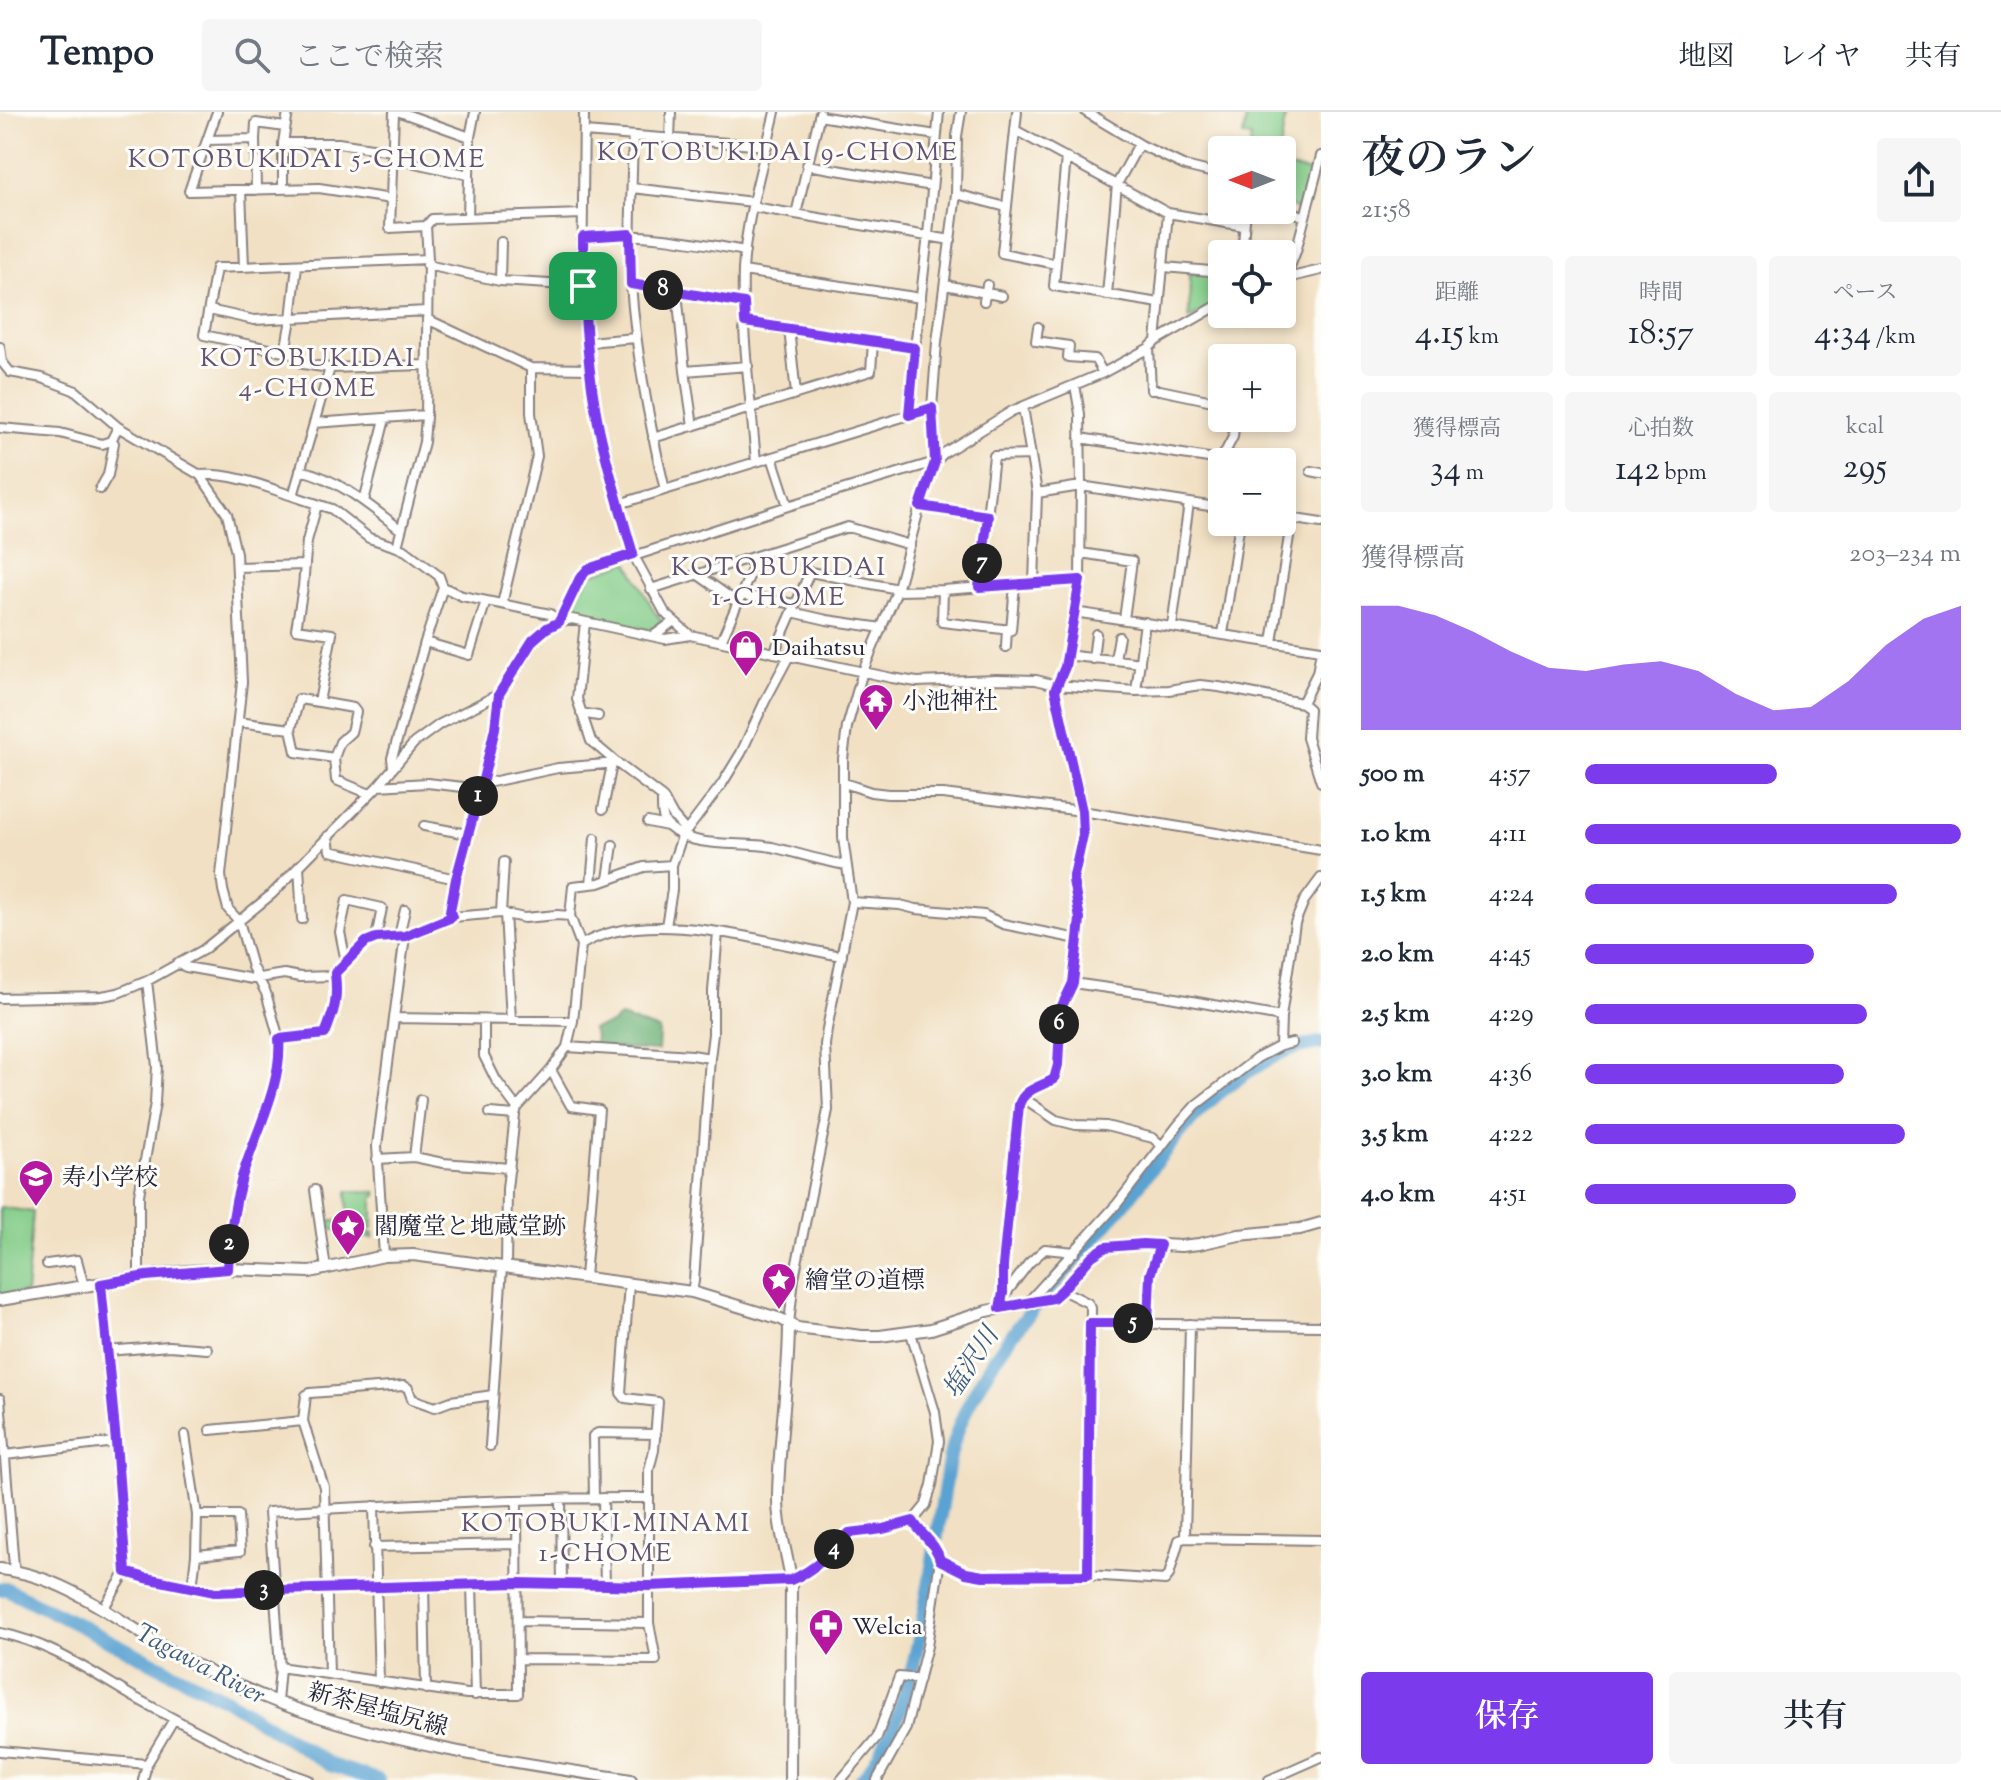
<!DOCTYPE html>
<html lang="ja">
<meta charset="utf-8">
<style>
:root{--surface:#fff;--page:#f6f6f7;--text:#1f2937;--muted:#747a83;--line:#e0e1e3;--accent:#7c3aed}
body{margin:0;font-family:"Sorts Mill Goudy","Noto Serif JP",serif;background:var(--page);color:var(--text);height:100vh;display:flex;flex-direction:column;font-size:30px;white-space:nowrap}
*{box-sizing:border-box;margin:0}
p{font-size:26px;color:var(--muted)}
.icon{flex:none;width:44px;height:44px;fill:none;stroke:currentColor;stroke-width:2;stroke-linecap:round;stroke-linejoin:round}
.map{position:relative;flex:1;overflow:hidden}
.side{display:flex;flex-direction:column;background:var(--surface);width:680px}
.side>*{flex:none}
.needle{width:52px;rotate:270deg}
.controls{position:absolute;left:1208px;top:24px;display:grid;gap:16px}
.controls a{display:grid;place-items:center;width:88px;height:88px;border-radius:8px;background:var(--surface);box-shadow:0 4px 12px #0003;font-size:40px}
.pin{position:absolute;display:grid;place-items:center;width:68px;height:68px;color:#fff;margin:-34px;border-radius:16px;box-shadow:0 4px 12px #0006}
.km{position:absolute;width:40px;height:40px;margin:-20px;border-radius:50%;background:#222;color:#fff;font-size:22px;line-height:40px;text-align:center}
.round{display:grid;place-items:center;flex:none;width:84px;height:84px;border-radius:8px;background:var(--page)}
.head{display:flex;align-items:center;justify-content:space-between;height:136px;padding:0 40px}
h1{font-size:44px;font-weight:600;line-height:60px}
.figures{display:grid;grid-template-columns:repeat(3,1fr);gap:12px;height:136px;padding:8px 40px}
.figures div{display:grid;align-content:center;border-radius:8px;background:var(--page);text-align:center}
.figures b{font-size:34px;font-weight:600}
.figures small{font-size:22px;font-weight:400}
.figures p{font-size:22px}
.chart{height:224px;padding:16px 40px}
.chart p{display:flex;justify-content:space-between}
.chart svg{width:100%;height:144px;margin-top:8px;fill:var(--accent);opacity:.7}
.button{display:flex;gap:16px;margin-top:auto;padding:16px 40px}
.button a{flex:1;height:92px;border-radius:8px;background:var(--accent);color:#fff;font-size:32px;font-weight:600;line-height:92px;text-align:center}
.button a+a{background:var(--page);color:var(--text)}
ul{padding:0 40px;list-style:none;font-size:26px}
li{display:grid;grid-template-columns:128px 96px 1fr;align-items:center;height:60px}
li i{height:20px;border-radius:10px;background:var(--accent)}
header{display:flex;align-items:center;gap:48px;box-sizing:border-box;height:112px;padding:0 40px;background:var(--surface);border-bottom:2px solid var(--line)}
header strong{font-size:38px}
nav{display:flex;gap:44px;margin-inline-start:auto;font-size:28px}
.search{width:560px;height:72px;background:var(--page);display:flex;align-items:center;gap:20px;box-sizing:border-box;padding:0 28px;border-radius:8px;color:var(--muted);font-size:30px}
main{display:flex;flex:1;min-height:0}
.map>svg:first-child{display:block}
.green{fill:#83cc88;stroke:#527762;stroke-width:2}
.forest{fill:#6ab074;stroke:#466958;stroke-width:2}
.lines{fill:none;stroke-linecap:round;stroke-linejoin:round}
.river{stroke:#5aa2d1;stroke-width:14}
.minor-casing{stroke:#8a817f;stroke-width:12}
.major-casing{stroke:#8a817f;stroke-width:14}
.minor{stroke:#fff;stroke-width:8}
.major{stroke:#fff;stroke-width:10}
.route-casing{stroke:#fff;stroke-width:16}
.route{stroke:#7c3aed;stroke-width:10}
.labels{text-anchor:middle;stroke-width:6;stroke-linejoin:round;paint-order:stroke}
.poi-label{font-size:24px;fill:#22223b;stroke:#fdfcf7;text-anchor:start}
.street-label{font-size:24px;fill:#22223b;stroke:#fdfcf7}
.neighbourhood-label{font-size:26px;letter-spacing:2px;fill:#635373;stroke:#fdfcf7}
.water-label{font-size:26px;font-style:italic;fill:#3b5c7e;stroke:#fdfcf7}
</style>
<header>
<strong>Tempo</strong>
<div class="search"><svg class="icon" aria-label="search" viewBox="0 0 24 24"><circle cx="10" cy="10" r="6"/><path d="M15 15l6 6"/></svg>ここで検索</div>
<nav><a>地図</a><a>レイヤ</a><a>共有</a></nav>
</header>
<main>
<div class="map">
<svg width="1321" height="1668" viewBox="0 0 1321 1668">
<rect width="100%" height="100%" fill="#fdfcf7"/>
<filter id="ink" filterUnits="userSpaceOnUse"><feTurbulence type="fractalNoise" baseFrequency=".0125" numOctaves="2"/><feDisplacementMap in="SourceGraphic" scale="16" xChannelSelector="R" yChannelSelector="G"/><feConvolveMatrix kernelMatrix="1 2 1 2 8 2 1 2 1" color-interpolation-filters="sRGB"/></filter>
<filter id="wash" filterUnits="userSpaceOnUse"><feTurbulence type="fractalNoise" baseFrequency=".006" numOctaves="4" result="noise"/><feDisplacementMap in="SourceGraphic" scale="32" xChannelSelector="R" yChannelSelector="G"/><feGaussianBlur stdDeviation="1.8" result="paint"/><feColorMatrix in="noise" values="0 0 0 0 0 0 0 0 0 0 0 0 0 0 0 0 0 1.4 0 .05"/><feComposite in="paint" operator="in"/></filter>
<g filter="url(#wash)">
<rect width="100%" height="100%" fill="#f1e0c3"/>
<path class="green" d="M1247 0 1286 1 1280 38H1250L1251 25 1243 24Z
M1282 55 1313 60 1304 96 1298 98 1282 90Z
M1190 161 1222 163V188L1189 207Z
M628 450 654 499 663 511 656 516 647 518 568 502 578 481 591 462Z
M347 1079 377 1080V1084L373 1085V1115L367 1117 368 1121H373V1126L361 1125 360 1122 346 1116 341 1119 330 1117V1109H348Z
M0 1095 33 1100 26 1181 0 1184Z"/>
<path class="forest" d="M620 905 659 918 658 939 594 935 595 924 592 917 611 912Z"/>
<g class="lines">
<path class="river" d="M0 1477H7L229 1589 330 1653 378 1668
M861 1668C916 1610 929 1465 943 1386 946 1368 948 1349 953 1332 982 1238 1060 1170 1120 1096 1154 1055 1185 1006 1228 974 1242 963 1270 945 1285 939 1296 934 1309 933 1321 931"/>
</g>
</g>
<g filter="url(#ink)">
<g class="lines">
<g class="minor-casing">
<path id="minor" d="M217 0 189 79 319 76 391 87
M394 0 390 116 426 114 432 107 583 102
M400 0 470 25
M584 0 582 182 589 257 599 315 633 442 665 501 690 523
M1017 0 1002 141 1056 152
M1086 0 1141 33 1185 54 1222 63
M819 4 936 23
M1015 18 1168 101 1244 114
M584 20 767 34
M633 24C632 73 629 122 631 172 636 242 649 310 665 378
M255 27 256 78
M670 27 671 0
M207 28 255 27 256 11 285 15
M283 31H338L392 39
M1066 45 1054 174 1159 191
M392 46 469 63
M807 53 932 74
M283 76V31L288 0
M632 76 753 90
M241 78 244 155
M956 82 1006 95
M1282 94 1304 105
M753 95 951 128
M796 102 820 1
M468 105 470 25 475 0
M583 125C638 119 691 129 745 139
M1242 142 1246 98
M297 153 291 207 286 235 303 252 330 256 426 253
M427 153 500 169 583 174
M1164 155 1222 160
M743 159 921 186
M1286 165 1296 139 1321 44
M1283 167 1321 158
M500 169 501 130
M631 172 744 191
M945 173 1002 184
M677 180 685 259 693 314
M1107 183 1117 72 1139 32
M984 189 987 173
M209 198 254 208 427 199
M427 207 531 256
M745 210 915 236 928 123 939 0
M1038 215 1036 229 1069 234 1068 245 1095 247 1103 261
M789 217 796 282
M1156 229 1168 101
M586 232 599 229 636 226
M0 235 2 250 10 260 42 266 76 279 118 315 200 363 227 402 236 441 242 570 221 763 223 778 228 797 239 809 252 855 266 881 279 927 280 941 278 961 242 1067 229 1131 228 1157
M1149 236 1151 278H1160L1222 291
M293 242 204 223 216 156 428 147
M685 259 748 254
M1023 295 1037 381 1034 471
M909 303 915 236
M314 311 426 303
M0 316 60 321 102 332 111 329
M653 326 871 259 873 230
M1080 326 1221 348 1215 395
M1224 343 1250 347
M772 345 788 394
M1221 348 1233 325 1235 306
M756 350C751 287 741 221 743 158 746 105 763 52 775 0
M935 350 932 296 937 230 956 82 957 24 961 0
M300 358C339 367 370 394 401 418
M1311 359 1321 361
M200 363C233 361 263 374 293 384L330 256
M100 377 108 363 114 331 111 329 118 315
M1037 381 1081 374 1222 396
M293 384 332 397 369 426 397 435
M364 389 385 307
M619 392 932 296
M317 393 307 429 303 475 296 517 332 522 319 590 299 587 291 617 296 640 334 646 336 668 370 682
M920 394 988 404
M1282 405 1321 411
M1081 441 1132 449 1124 507
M634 444 788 394 935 350
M237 455 304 453
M697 462 738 491
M443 475 462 484 550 502 559 510
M979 475 994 344 1030 343
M651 477 848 415 910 433
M943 478 942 510 1011 518 1015 473
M897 479 943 478 1080 468
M741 483 795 492
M502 492 537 344 531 301V256L589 257
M792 500 827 508 882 516
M1074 500 1321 538
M559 510 580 466 588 457 633 442
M585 510 577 587 591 629 617 651 662 685C662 695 661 709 669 715 694 738 741 729 772 735 797 741 821 749 846 753
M1172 514 1189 391
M1223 522 1240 410
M653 524 674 509
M721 529 758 444
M425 530 469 543 486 489
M1272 530 1292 406
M1006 535 1007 517
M774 541 810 460 898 477
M1067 543C1092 547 1115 547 1140 551
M1093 547 1096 522
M1115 547 1119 525
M1136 579 1145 510
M319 590 353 596 356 600 351 620 340 630 334 646
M1302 591 1317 561 1321 539
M581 601 598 604
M238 610 291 617
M393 654 392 646 425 530 443 475 439 464 406 439 397 435 424 330 426 305 428 147 426 114
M844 671 871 680 888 682H943L1082 699 1321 738
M482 672 558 656 617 651
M378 674 427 671 481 677
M663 686 673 704 686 719
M603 697 612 652
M648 710 667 714
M424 714 468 722
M328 724 330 739 456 767
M299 754 302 807
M608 767 613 733
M591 772 595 726
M852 790 900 793 916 797 984 803 1003 812 1078 827
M501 801 504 750
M505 801 511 908
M452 805C445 788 475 697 481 673 489 643 495 613 499 582
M666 814 672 778V753L682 725 722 672 741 641 765 589 789 544
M399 824 405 798
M581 833C647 792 770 832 842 844
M346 850 340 820 347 788 382 796 376 826
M177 851 186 855 253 867 284 862 300 865 332 864 366 830 376 826 405 824 452 805 501 801 524 806 557 803 570 804
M1073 871 1164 884 1281 905 1295 811 1304 789 1321 766
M0 886 102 884 118 881 147 869 203 838 239 809 272 782 378 674 414 631 440 612 499 582 533 528 547 516 559 510 572 507 665 527 690 523 892 566 917 570 996 567 1036 568 1056 573 1136 579 1169 578 1200 573 1219 575 1302 591 1309 597 1307 626 1321 670
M394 906 573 909
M484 908V944L496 968 517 996
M279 927 325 922C335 897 338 888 335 861
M1280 934 1281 905
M567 935 692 943 710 946
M551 958 571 994 599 998 585 1165
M1022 985 1056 1008 1076 1013 1106 1014 1153 1026 1162 1034
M490 1001 515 1003
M414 1045 421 988
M377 1047 414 1045 443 1051 510 1056
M315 1078 326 1157
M384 1144 377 1034 405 824
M47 1152 77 1148 84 1174
M506 1155 507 1077 515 1003 517 996 551 958 567 935 573 909 581 833 570 804 573 774 599 771 644 755 672 753
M139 1165V1083L155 991 157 954 147 869
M101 1172 126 1460
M1062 1178 1088 1191 1091 1196 1088 1463
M692 1180 694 1169 710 946 713 922V879L718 820
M1003 1181 1007 1180 1029 1151 1045 1137 1075 1140
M1028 1190 1117 1092 1179 1012 1196 993 1257 946 1280 934 1292 931
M1000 1196 1003 1181V1154L1019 993C1024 977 1040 975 1054 967L1058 953 1061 896 1073 871 1078 827 1080 807 1073 768 1083 723 1082 699 1055 578 1065 555 1080 468 1081 374 1080 302 1075 273
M1090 1211 1321 1214
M1148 1211 1150 1163 1160 1133
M789 1212 794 1166 828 998 825 933 827 917 852 790 843 726V647L847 615 863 559 897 479 920 394 935 350 944 341 1012 299 1103 261 1149 236 1156 229 1222 191
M107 1239 169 1234 207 1237
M0 1287 14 1454
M210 1318 303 1309
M185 1323 197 1403 196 1443 192 1476
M490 1334 502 1155
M5 1343 116 1330
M594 1386 593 1324 598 1321 656 1322
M603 1386 605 1473
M561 1387 562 1472
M374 1394 379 1570
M1185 1426 1190 1212
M374 1435 516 1432
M196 1443 240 1439 238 1403H197
M940 1448 966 1461 983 1464 1088 1463 1165 1468 1169 1463 1179 1428 1185 1426 1321 1428
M472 1472 475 1583
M424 1473 426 1577
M103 1497 126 1460 146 1466 215 1480 518 1471 649 1474 791 1468C815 1458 831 1441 849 1421L883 1417 913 1409 926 1393 932 1373 939 1329 935 1300 911 1221
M518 1509 649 1511
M0 1521C48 1530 91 1560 132 1584 190 1616 247 1647 309 1668
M518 1547 656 1548 649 1511V1358L654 1338 658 1290 625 1286 621 1281 629 1172
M279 1555 467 1582H518L517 1388
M329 1562 324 1375 303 1309 306 1283 310 1281 404 1274 408 1276 412 1287 435 1295 451 1289 493 1283
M277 1590 280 1556 269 1400C396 1393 522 1385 649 1386
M0 1639 147 1652
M143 1668 147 1652 174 1607
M841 1668 877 1625 899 1565 919 1567
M877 1668 906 1616 927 1534 940 1448C937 1433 921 1423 913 1409
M1269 1668 1321 1645"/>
</g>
<g class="major-casing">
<path id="major" d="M0 1188 139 1165 187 1159 228 1157 310 1160 384 1144 413 1143 692 1180 781 1207 797 1216 862 1224H880L931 1217 987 1199 1053 1186 1062 1178 1092 1144 1106 1135 1143 1132 1181 1134 1199 1132 1239 1123 1300 1117 1321 1111
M789 1212C789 1269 779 1326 778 1383 777 1412 787 1440 791 1468L790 1668
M0 1457C57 1463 105 1498 152 1528 191 1553 234 1573 277 1590 390 1633 512 1650 631 1668"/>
</g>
<use href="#minor" class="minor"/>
<use href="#major" class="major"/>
</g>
</g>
<g class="lines" filter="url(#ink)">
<g class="route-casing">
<path id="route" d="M630 122 631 172 744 191 745 210 915 236 909 303 932 296 935 350 920 394 988 404 979 475 1080 468 1065 555 1055 578 1082 699 1083 723 1073 768 1080 807 1078 827 1073 871 1061 896 1058 953 1054 967C1040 975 1024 977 1019 993L1003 1154V1181L1000 1196 1053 1186 1062 1178 1092 1144 1106 1135 1143 1132 1160 1133 1150 1163 1148 1211H1090L1088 1463 983 1464 966 1461 940 1448C937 1433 921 1423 913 1409L883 1417 849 1421C831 1441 815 1458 791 1468L649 1474 518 1471 215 1480 146 1466 126 1460 116 1330 101 1172 146 1164 228 1157C229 1126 234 1094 242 1065 255 1022 283 971 279 927L325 922C335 897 338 888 335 861L366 830 376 826 405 824 452 805 450 799 456 767 482 672 495 616 499 582 533 528 547 516 559 510 580 466 588 457 633 442C621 400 608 358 599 316 586 253 583 189 583 125Z"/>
</g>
<use href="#route" class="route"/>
</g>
<defs>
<g id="shop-pin" transform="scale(1.8)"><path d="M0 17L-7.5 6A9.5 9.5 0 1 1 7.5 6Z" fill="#b5179e" stroke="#fdfcf7"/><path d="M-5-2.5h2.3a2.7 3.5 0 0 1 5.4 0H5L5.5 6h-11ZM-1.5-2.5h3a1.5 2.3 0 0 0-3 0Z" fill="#fff"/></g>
<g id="temple-pin" transform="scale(1.8)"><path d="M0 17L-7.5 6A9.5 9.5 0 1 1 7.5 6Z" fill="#b5179e" stroke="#fdfcf7"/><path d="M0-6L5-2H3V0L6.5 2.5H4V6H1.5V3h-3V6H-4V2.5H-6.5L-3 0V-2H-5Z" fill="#fff"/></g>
<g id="school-pin" transform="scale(1.8)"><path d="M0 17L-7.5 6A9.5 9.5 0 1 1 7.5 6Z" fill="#b5179e" stroke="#fdfcf7"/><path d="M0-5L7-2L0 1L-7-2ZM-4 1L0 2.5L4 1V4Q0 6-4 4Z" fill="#fff"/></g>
<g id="sight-pin" transform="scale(1.8)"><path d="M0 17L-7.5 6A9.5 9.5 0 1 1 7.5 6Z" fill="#b5179e" stroke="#fdfcf7"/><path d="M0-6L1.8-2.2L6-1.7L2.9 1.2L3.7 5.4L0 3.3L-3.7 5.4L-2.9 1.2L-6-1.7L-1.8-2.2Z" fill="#fff"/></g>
<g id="pharmacy-pin" transform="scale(1.8)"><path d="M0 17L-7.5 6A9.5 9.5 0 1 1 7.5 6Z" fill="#b5179e" stroke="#fdfcf7"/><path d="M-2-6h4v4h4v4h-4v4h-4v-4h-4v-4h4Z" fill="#fff"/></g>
</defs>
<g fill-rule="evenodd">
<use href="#shop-pin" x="746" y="535"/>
<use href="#temple-pin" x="876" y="589"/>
<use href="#school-pin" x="36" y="1065"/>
<use href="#sight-pin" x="348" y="1114"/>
<use href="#sight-pin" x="779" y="1168"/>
<use href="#pharmacy-pin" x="826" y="1514"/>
</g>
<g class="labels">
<g class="poi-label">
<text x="772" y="543">Daihatsu</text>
<text x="902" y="597">小池神社</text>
<text x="62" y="1073">寿小学校</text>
<text x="374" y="1122">閻魔堂と地蔵堂跡</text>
<text x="805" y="1176">繪堂の道標</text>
<text x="852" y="1522">Welcia</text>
</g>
<g class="street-label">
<text transform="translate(378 1597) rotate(15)" y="8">新茶屋塩尻線</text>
</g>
<g class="neighbourhood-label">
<text x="778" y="48">KOTOBUKIDAI 9-CHOME</text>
<text x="307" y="55">KOTOBUKIDAI 5-CHOME</text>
<text x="308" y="254">KOTOBUKIDAI<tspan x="308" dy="30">4-CHOME</tspan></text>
<text x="779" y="463">KOTOBUKIDAI<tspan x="779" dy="30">1-CHOME</tspan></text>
<text x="606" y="1419">KOTOBUKI-MINAMI<tspan x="606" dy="30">1-CHOME</tspan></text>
</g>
<g class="water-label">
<text transform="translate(970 1250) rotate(-57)" y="9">塩沢川</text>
<text transform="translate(201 1551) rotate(28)" y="9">Tagawa River</text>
</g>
</g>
</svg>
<div class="controls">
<a><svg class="needle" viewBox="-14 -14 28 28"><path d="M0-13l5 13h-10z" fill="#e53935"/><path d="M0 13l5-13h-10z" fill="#747a83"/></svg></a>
<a><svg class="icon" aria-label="locate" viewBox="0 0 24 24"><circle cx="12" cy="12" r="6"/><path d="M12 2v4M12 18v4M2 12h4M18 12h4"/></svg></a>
<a>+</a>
<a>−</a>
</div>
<div class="pin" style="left:583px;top:174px;background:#1e9e55"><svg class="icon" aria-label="arrive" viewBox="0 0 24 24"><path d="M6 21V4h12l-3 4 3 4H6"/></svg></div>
<b class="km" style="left:478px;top:684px">1</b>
<b class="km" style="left:229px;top:1132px">2</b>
<b class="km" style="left:264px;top:1478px">3</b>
<b class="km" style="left:834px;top:1437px">4</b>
<b class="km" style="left:1133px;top:1211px">5</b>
<b class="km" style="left:1059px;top:912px">6</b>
<b class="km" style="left:982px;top:451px">7</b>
<b class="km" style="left:663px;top:178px">8</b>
</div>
<section class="side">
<div class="head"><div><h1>夜のラン</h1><p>21:58</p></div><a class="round"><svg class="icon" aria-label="share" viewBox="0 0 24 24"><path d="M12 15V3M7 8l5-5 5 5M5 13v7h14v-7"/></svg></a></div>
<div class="figures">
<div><p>距離</p><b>4.15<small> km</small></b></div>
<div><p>時間</p><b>18:57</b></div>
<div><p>ペース</p><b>4:34<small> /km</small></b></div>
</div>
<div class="figures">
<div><p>獲得標高</p><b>34<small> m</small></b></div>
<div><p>心拍数</p><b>142<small> bpm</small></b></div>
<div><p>kcal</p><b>295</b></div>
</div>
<div class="chart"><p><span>獲得標高</span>203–234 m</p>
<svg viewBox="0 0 160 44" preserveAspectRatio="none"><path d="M0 44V6L10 6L20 9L30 14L40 20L50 25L60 26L70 24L80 23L90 26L100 33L110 38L120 37L130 29L140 18L150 10L160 6V44z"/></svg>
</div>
<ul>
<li><b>500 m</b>4:57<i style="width:51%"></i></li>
<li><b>1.0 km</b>4:11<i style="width:100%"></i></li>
<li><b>1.5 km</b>4:24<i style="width:83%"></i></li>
<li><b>2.0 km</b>4:45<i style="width:61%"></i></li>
<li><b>2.5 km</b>4:29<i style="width:75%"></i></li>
<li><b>3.0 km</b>4:36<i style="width:69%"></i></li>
<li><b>3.5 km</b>4:22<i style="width:85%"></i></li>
<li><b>4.0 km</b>4:51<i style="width:56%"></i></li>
</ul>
<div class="button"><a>保存</a><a>共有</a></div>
</section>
</main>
